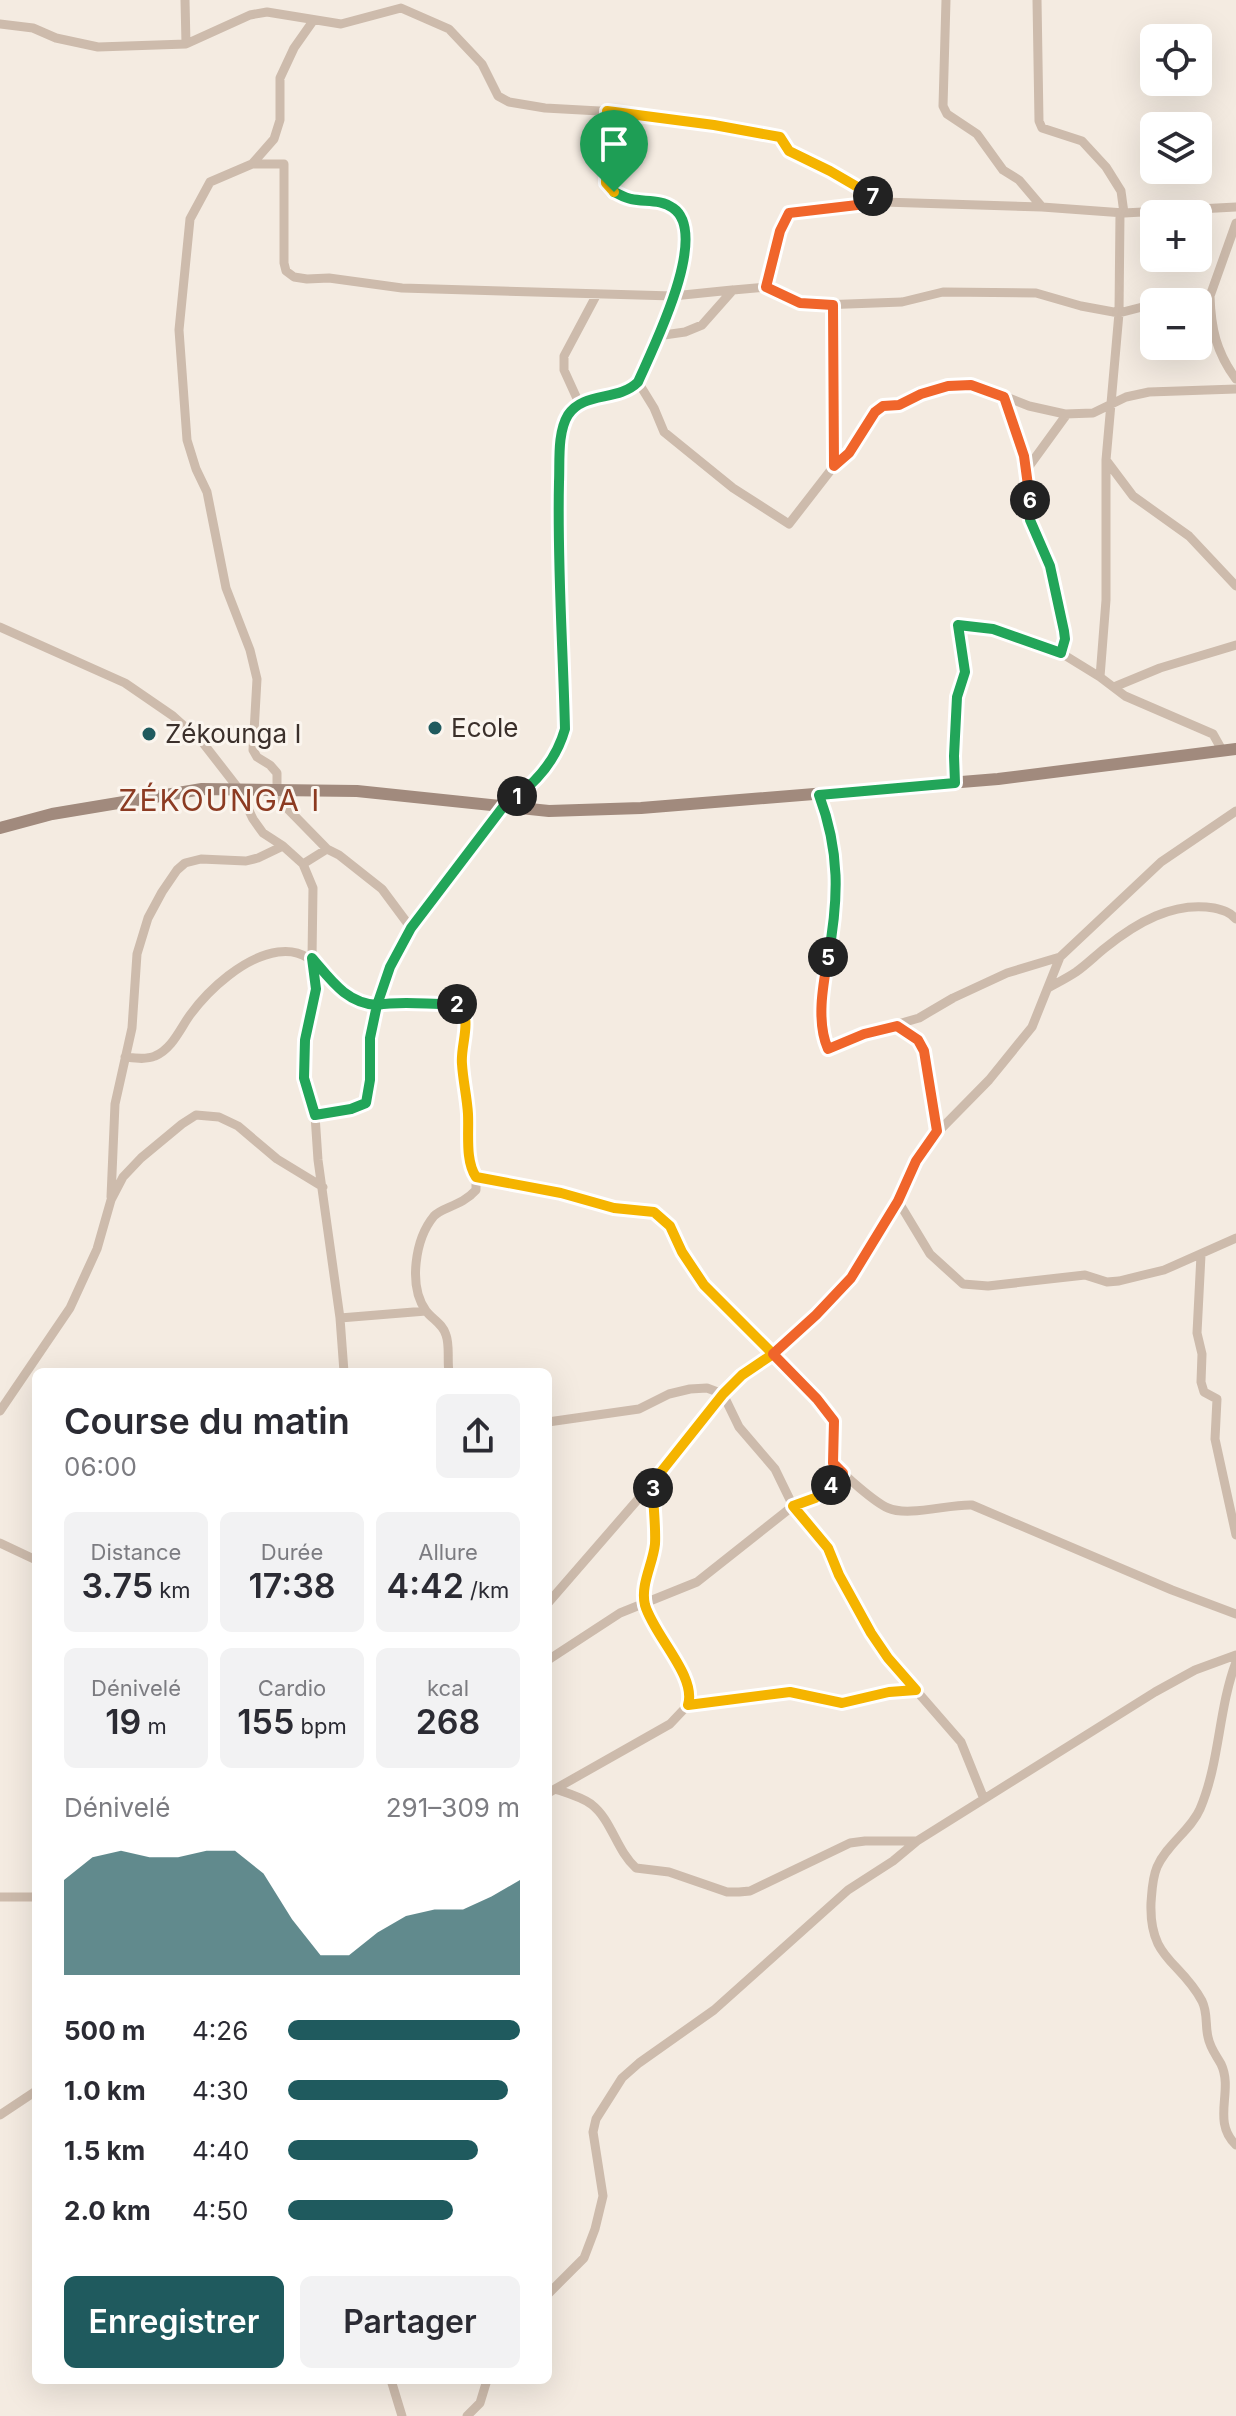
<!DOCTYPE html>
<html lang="fr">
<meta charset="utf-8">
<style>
:root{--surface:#fff;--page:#f2f2f3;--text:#2b2b33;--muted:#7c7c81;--accent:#1f5a5e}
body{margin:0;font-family:Inter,sans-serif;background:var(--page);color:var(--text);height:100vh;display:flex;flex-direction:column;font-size:30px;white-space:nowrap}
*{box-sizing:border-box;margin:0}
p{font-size:26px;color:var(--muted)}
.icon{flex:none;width:44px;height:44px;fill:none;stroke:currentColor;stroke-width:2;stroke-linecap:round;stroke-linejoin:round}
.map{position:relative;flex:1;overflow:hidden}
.sheet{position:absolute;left:32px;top:1368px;width:520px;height:1016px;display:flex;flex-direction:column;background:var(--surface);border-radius:12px;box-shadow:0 8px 32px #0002}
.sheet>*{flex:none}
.tools{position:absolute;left:1140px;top:24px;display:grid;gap:16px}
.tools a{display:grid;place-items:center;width:72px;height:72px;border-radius:12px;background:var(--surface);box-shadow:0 8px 32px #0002;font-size:40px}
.pin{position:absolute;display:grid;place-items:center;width:68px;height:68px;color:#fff;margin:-82px -34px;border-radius:50% 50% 50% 0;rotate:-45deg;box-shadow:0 0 8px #0007}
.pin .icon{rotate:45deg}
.km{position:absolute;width:40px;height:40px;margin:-20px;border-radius:50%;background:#222;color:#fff;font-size:22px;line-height:40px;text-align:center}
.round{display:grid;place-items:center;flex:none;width:84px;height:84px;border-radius:12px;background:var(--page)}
.head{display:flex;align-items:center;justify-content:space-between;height:136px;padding:0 32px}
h1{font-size:36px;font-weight:600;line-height:60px}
.figures{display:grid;grid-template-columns:repeat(3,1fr);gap:12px;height:136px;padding:8px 32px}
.figures div{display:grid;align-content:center;border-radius:12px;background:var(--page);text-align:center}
.figures b{font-size:34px;font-weight:600}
.figures small{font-size:22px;font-weight:400}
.figures p{font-size:22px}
.chart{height:224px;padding:16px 32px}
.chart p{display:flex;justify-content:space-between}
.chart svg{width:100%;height:144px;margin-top:8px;fill:var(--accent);opacity:.7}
.action{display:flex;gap:16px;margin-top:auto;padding:16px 32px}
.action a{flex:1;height:92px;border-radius:12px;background:var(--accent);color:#fff;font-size:32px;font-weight:600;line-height:92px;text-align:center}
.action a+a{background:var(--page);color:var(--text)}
ul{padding:0 32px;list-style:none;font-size:26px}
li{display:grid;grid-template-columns:128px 96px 1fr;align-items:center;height:60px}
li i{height:20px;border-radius:10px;background:var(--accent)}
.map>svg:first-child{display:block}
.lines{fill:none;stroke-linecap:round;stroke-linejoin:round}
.street{stroke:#cdbbac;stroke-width:9}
.secondary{stroke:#a18a7d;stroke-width:12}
.split-1-casing{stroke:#fff;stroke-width:16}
.split-2-casing{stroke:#fff;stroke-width:16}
.split-3-casing{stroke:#fff;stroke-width:16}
.split-4-casing{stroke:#fff;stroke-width:16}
.split-5-casing{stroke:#fff;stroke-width:16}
.split-6-casing{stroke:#fff;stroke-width:16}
.split-7-casing{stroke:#fff;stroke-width:16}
.split-8-casing{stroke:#fff;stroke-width:16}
.split-1{stroke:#22a559;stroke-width:10}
.split-2{stroke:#22a559;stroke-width:10}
.split-3{stroke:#f5b400;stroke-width:10}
.split-4{stroke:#f5b400;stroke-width:10}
.split-5{stroke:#f0652b;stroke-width:10}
.split-6{stroke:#22a559;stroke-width:10}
.split-7{stroke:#f0652b;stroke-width:10}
.split-8{stroke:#f5b400;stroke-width:10}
.poi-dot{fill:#1f5a5e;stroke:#fbf5ee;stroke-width:3}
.labels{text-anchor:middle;stroke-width:6;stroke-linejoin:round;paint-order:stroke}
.poi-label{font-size:26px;fill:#3b302b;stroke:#fbf5ee;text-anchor:start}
.quarter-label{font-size:30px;letter-spacing:2px;fill:#8c3b22;stroke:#fbf5ee}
</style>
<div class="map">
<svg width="1236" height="2416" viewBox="0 0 1236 2416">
<rect width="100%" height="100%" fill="#f4ebe1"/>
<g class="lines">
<path class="street" d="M185 0 186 44
M946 0 943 106 947 114 977 134 1003 170 1019 180 1042 207
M1037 0 1039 121 1042 128 1082 141 1106 167 1121 191 1124 213
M313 21 294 48 280 78V120L274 139 252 164 210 182 190 219 179 330 187 440 196 469 207 492 226 588 250 650 257 679 253 750 257 757 270 765 277 773V789L282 803 327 849 339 855 382 889 411 928
M0 24 33 28 56 38 98 47 186 44 250 15 267 12 341 24 401 8 449 29 482 64 498 96 509 102 545 108 636 113 778 137 789 151 830 171 883 202
M252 164H284V263L286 271 294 277 307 279 329 278 402 288 673 296 732 290
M1120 213 1119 313 1106 460 1133 496 1189 536 1236 586
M766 287 800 303 821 305 902 302 943 292 1036 293 1081 306 1119 313 1154 304
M1210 296C1211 328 1216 352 1236 379
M1166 302 1197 300 1210 296 1236 223
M833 305 834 466
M657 336 685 332 702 325 733 290 766 287 780 231 789 213 883 202 1042 207 1124 213 1236 207
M638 382 654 408 664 432 733 488 789 524 834 466 849 453 879 409 883 406 899 405 948 386 981 387 1029 406 1065 414 1093 413 1126 397 1149 392 1236 389
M1004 397 1027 469 1030 520 1050 566 1065 639 1061 653
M579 403 564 370V356L597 294
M1027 469 1067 414
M0 627 125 683 173 716 203 743 238 788 253 819 263 833 283 846 303 864 313 888 312 958 316 989 305 1040 304 1078 315 1115 318 1160 340 1318 344 1372
M1100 677 1106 600V460
M1114 687 1160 668 1236 645
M955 783 954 756 957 697 965 672 958 625 993 629 1061 653 1100 677 1125 696 1213 734 1222 750
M819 795C836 839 838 880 833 927 829 965 811 1012 828 1049L864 1034 919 1018 953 998 1007 973 1060 957
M303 864 327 849
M1048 988C1057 983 1067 978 1076 972 1086 965 1095 956 1105 948 1136 923 1173 901 1214 908 1223 910 1230 912 1236 919
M897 1026 918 1040 924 1051 937 1131
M125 1057C134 1058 146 1060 155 1056 172 1049 180 1029 190 1015 209 989 244 957 278 952 321 946 325 990 356 1002 371 1007 383 1002 398 1003 419 1004 438 1005 459 1004L466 1020 461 1060 468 1114 470 1160 476 1177V1190C462 1206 442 1207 434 1216 415 1239 408 1286 426 1311 432 1319 443 1324 446 1335 450 1346 447 1360 449 1372
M315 1115 366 1103C371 1082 367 1062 370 1040 375 1000 392 963 411 928L503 807 543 773 559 750 565 729C563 647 557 564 559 482 560 462 557 433 568 415 584 391 618 403 638 382 651 352 716 223 668 204 645 195 624 204 606 183L607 111
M476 1177 561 1193 614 1208 654 1212 670 1226 682 1252 704 1285 817 1399 834 1421 833 1463C844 1475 874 1502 888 1508 908 1517 949 1504 972 1505L1172 1590 1236 1614
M111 1197 115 1104 132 1028 137 954 148 918 162 892 177 870 185 863 201 859 246 861 258 858 283 846
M898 1201 930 1254 963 1284 988 1286 1085 1275 1107 1282 1119 1281 1164 1270 1236 1238
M1201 1255 1197 1333 1202 1354 1201 1382 1204 1392 1217 1399 1215 1439 1236 1535
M340 1318 426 1311
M0 1411 70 1308 97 1249 111 1200 123 1177 141 1158 182 1124 196 1115 219 1117 238 1126 277 1159 323 1187
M548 1422 639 1409 669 1394 690 1389 707 1388 723 1394 739 1427 775 1469 793 1506 828 1548 839 1575 888 1658 961 1742 984 1799
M0 1543 36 1560
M548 1603 653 1482 723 1394 742 1375 773 1354 816 1315 851 1278 898 1201 906 1179 930 1140 989 1080 1032 1027 1060 957 1161 862 1236 811
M548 1660 620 1613 697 1582 793 1506 815 1498 843 1473
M1236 1662C1218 1710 1220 1762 1200 1809 1191 1830 1167 1844 1157 1867 1152 1879 1152 1891 1151 1903 1149 1960 1180 1960 1202 2001 1208 2013 1205 2025 1208 2037 1210 2048 1216 2055 1221 2064 1234 2091 1211 2121 1236 2145
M688 1705 790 1692 842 1703 872 1698 889 1692 916 1690
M555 1789C567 1793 581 1797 591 1804 612 1820 616 1850 636 1868L669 1872 727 1892H739L750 1891 850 1843 865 1841H917L1155 1692 1195 1670 1236 1655
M548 1793 670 1724 688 1705 690 1698 687 1680 657 1633 644 1602 655 1539 653 1482
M0 1897H36
M0 2115 36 2091
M548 2294 584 2258 595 2229 603 2196 593 2132 596 2119 622 2078 639 2063 714 2010 848 1890 893 1861 917 1841
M391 2380 402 2416
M467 2416 480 2403 487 2380"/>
<path class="secondary" d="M0 828 52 814 202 789 357 791 549 811 641 808 998 779 1236 749"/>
</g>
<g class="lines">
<g class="split-1-casing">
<path id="split-1" d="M517 796C541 778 557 757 565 729 563 646 557 564 559 482 560 462 557 433 568 415 584 391 618 402 638 382 652 350 711 234 673 208 661 199 645 202 631 199 625 198 619 194 614 192"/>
</g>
<g class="split-2-casing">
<path id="split-2" d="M457 1004C430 1005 403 1000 377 1005L370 1038V1080L366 1103 351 1109 315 1115 304 1078 305 1040 316 989 312 958C331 980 346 1003 377 1005L390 967 411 928 503 807 517 796"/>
</g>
<g class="split-3-casing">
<path id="split-3" d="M457 1004C474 1018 460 1044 462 1064 463 1081 467 1097 468 1114 469 1134 465 1160 476 1177L561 1193 614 1208 654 1212 670 1226 682 1252 704 1285 773 1354 742 1375 723 1394 653 1482V1488"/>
</g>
<g class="split-4-casing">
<path id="split-4" d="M653 1488C653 1507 656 1526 655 1544 653 1564 640 1585 645 1605 654 1636 697 1676 688 1705L790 1692 842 1703 889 1692 916 1690 888 1658 871 1633 839 1575 828 1548 793 1506 815 1498 831 1485"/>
</g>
<g class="split-5-casing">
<path id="split-5" d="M828 957C823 985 816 1022 828 1049L864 1034 897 1026 918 1040 924 1051 937 1131 916 1161 898 1201 851 1278 816 1315 773 1354 817 1399 834 1421 833 1463 843 1473 831 1485"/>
</g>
<g class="split-6-casing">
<path id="split-6" d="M828 957C839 898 840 851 819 795L955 783 954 756 957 697 965 672 958 625 993 629 1061 653 1065 639 1064 631 1050 566 1030 520V500"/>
</g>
<g class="split-7-casing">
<path id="split-7" d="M873 196 883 202 789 213 780 231 766 287 800 303 833 305 834 466 849 453 875 412 883 406 899 405 921 394 948 386 971 385 1004 397 1024 456 1030 500"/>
</g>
<g class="split-8-casing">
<path id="split-8" d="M614 192 606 183 607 111 714 125 780 137 789 151 830 171 873 196"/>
</g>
<use href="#split-1" class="split-1"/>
<use href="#split-2" class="split-2"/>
<use href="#split-3" class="split-3"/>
<use href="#split-4" class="split-4"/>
<use href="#split-5" class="split-5"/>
<use href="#split-6" class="split-6"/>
<use href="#split-7" class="split-7"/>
<use href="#split-8" class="split-8"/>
</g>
<g class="poi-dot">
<circle cx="435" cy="728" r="8"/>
<circle cx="149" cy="734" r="8"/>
</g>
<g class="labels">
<g class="poi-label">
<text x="451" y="737">Ecole</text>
<text x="165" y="743">Zékounga I</text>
</g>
<g class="quarter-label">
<text x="220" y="811">ZÉKOUNGA I</text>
</g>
</g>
</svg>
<div class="tools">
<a><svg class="icon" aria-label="locate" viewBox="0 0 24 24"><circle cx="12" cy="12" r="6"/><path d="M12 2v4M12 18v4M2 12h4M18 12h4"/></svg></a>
<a><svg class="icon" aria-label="layers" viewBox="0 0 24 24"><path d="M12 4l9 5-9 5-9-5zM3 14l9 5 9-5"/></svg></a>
<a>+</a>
<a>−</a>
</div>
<div class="pin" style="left:614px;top:192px;background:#1e9e55"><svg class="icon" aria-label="arrive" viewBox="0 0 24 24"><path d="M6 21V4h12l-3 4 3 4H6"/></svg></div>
<b class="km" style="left:517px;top:796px">1</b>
<b class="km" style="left:457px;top:1004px">2</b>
<b class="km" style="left:653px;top:1488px">3</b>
<b class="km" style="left:831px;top:1485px">4</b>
<b class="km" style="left:828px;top:957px">5</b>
<b class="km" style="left:1030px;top:500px">6</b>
<b class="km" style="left:873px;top:196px">7</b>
<section class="sheet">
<div class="head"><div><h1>Course du matin</h1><p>06:00</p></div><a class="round"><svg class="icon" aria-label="share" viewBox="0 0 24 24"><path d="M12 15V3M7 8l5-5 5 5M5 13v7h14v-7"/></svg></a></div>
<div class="figures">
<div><p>Distance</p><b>3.75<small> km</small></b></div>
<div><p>Durée</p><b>17:38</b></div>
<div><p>Allure</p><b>4:42<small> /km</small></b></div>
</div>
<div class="figures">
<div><p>Dénivelé</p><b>19<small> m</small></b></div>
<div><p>Cardio</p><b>155<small> bpm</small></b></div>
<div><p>kcal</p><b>268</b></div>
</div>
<div class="chart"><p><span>Dénivelé</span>291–309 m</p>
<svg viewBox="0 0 160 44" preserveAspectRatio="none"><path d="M0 44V15L10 8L20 6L30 8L40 8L50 6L60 6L70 13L80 27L90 38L100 38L110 31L120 26L130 24L140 24L150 20L160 15V44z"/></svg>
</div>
<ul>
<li><b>500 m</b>4:26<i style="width:100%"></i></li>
<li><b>1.0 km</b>4:30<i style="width:95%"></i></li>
<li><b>1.5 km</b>4:40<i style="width:82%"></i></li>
<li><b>2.0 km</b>4:50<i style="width:71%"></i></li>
</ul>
<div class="action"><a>Enregistrer</a><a>Partager</a></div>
</section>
</div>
